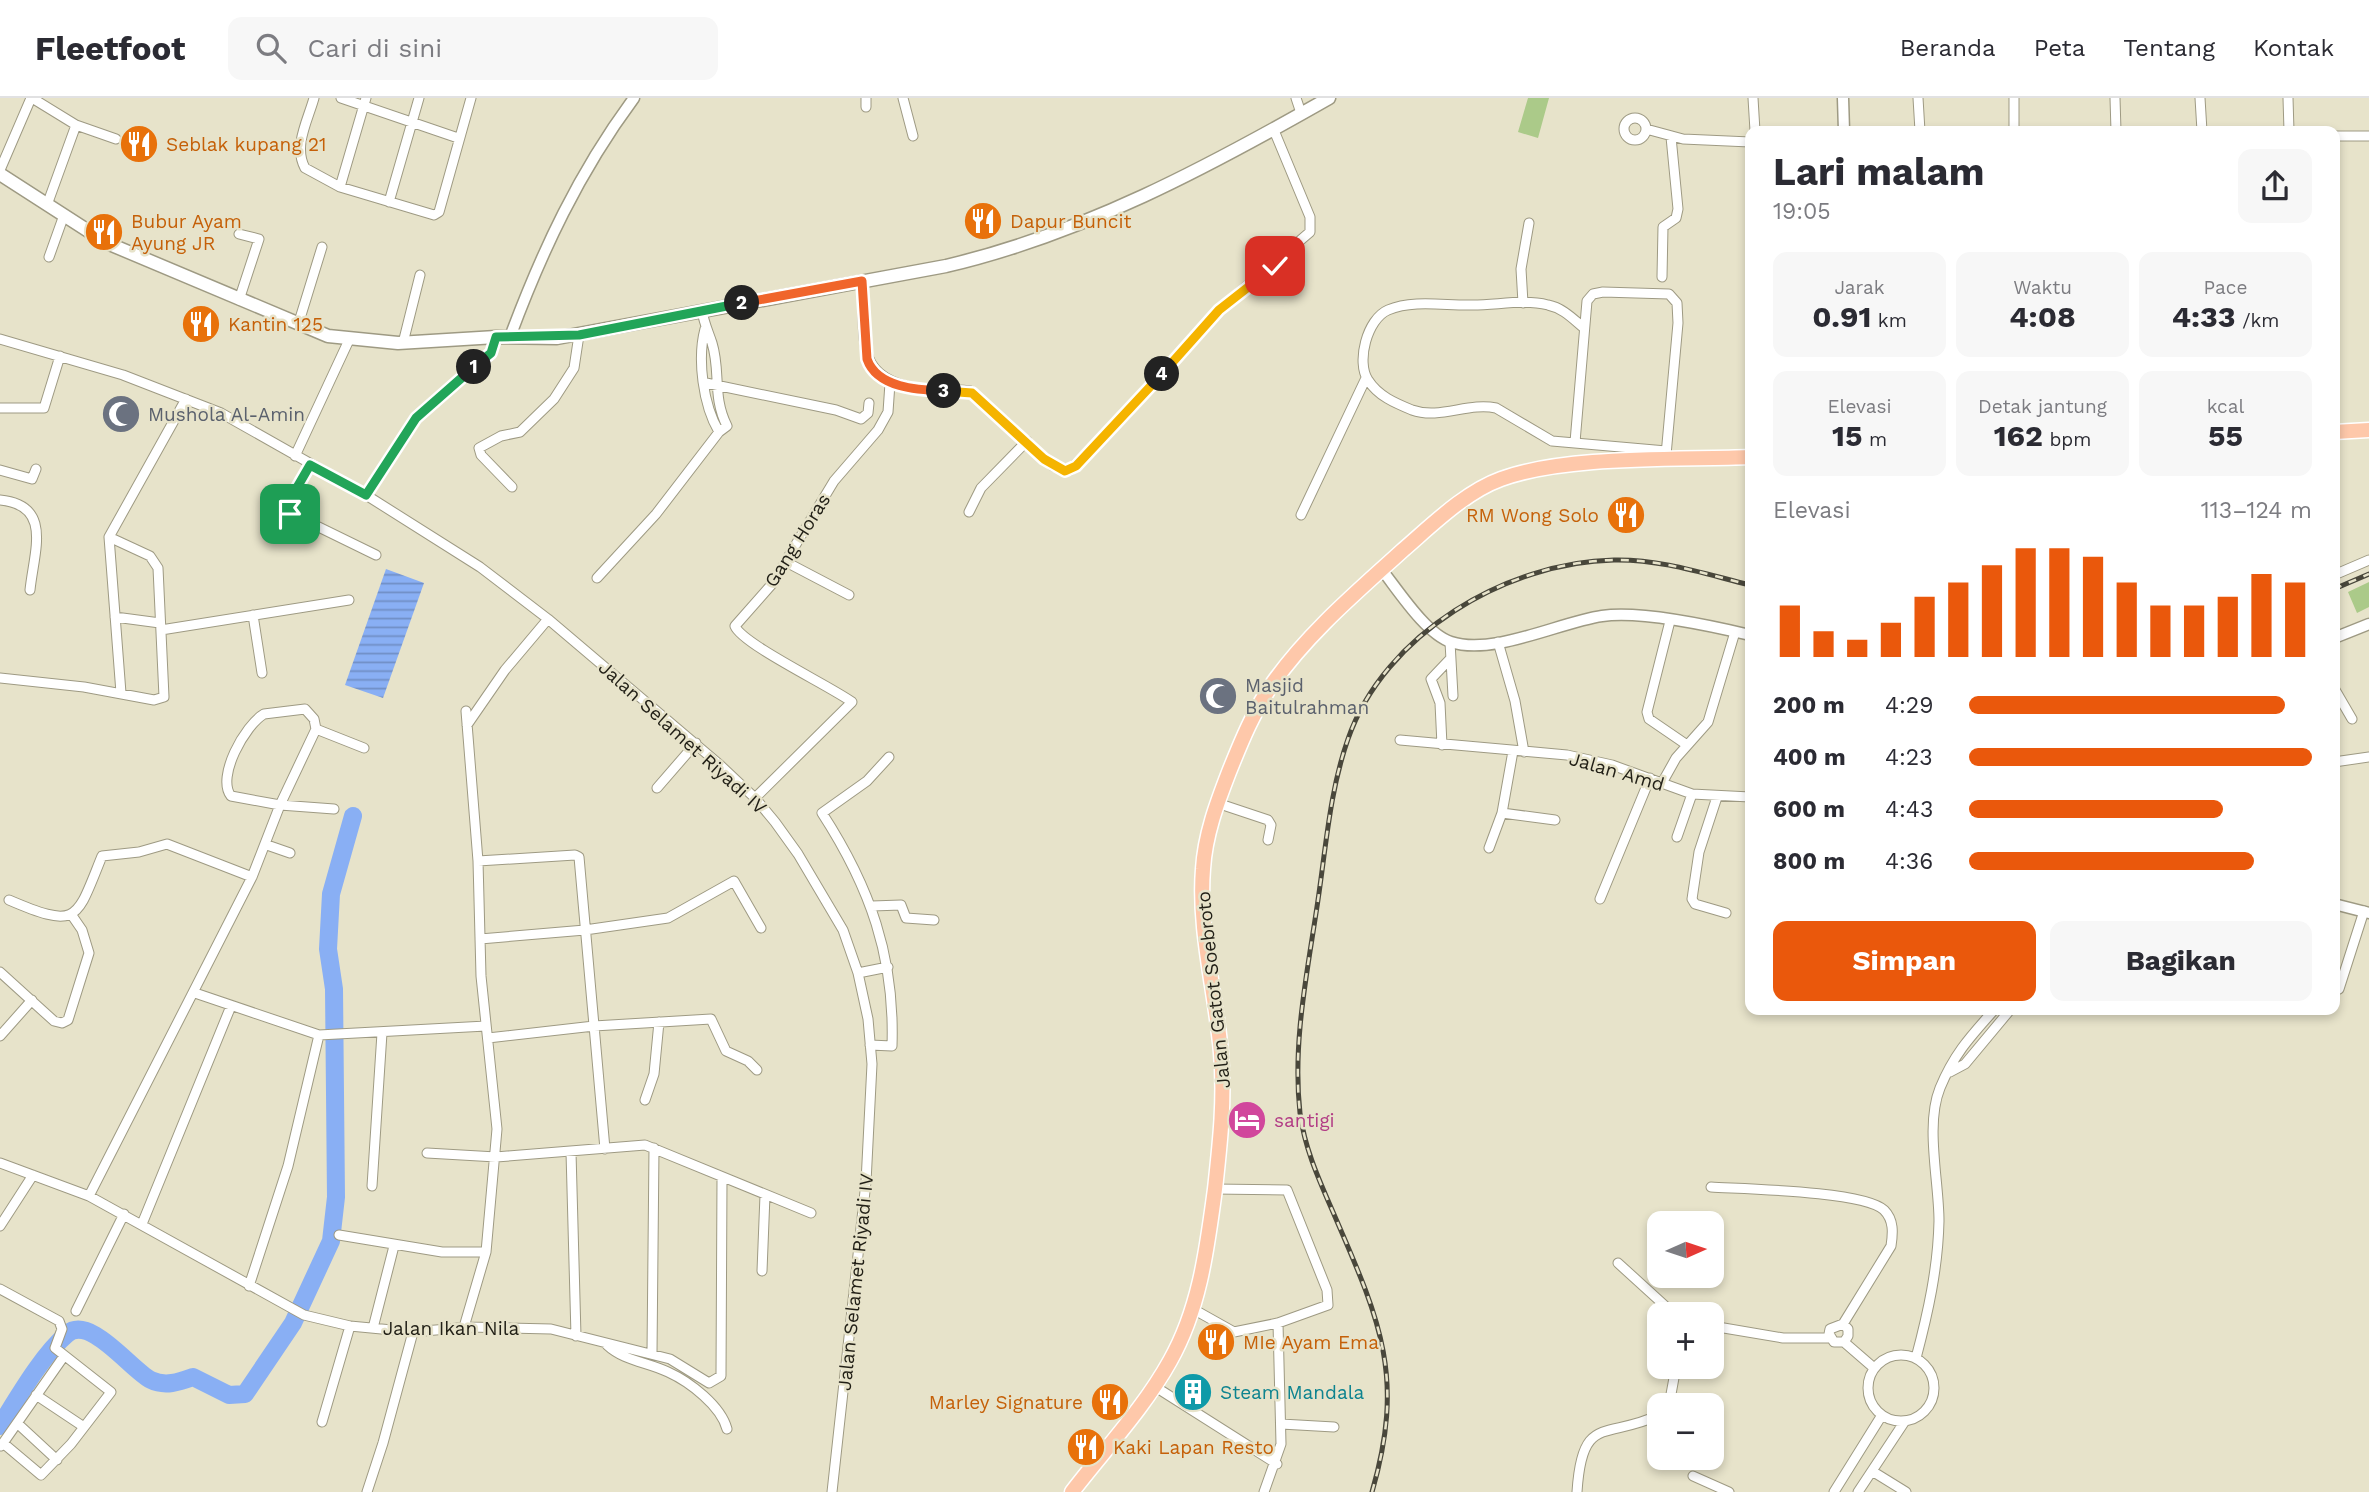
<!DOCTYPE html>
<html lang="id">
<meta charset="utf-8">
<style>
:root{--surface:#fff;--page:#f7f7f7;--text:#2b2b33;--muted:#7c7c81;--line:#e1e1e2;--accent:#ea580c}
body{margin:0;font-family:"Work Sans",sans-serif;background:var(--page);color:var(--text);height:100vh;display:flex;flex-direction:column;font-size:26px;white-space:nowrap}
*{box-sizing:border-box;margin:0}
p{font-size:23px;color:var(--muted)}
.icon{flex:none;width:38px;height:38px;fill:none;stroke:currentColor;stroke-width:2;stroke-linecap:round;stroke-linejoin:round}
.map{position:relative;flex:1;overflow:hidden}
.side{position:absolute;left:1745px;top:28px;width:595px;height:889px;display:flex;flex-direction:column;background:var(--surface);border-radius:14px;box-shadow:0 4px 10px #0003}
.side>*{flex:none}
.needle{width:46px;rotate:87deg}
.controls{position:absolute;left:1647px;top:1113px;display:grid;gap:14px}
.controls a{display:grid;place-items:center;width:77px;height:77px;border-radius:14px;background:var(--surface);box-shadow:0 4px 10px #0003;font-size:35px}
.pin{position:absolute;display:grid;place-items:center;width:60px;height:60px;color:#fff;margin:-30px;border-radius:14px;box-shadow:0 4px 10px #0006}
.km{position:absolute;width:35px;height:35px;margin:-18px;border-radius:50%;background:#222;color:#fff;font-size:19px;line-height:35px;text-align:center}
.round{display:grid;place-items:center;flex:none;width:74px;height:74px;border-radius:14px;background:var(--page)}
.head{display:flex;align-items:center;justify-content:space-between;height:119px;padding:0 28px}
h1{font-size:38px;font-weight:700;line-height:52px}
.figures{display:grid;grid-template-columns:repeat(3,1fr);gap:10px;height:119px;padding:7px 28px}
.figures div{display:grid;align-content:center;border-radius:14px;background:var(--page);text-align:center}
.figures b{font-size:30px;font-weight:700}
.figures small{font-size:19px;font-weight:400}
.figures p{font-size:19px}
.chart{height:196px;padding:14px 28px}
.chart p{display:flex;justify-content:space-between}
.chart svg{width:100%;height:126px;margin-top:7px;stroke:var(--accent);stroke-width:6}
.cta{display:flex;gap:14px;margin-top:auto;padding:14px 28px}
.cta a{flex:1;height:80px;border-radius:14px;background:var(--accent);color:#fff;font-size:28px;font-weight:700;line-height:80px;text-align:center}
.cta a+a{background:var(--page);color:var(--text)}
ul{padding:0 28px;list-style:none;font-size:23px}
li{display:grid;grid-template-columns:112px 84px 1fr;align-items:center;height:52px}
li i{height:18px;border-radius:9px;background:var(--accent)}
header{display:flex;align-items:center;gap:42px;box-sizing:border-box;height:98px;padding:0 35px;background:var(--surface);border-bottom:2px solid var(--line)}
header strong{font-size:33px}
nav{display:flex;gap:38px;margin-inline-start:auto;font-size:24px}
.search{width:490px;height:63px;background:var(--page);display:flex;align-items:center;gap:18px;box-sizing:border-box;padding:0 24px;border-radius:14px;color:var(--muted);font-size:26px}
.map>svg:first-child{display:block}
.pitch{fill:#abca89}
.water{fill:url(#water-rules)}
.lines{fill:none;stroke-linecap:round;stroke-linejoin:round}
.river{stroke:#89aff4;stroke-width:18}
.minor-casing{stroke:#9e9a83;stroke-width:11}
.tertiary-casing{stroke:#9e9a83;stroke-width:13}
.secondary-casing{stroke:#9e9a83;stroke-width:15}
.primary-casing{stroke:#fff;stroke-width:17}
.minor{stroke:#fff;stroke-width:9}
.tertiary{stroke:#fff;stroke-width:10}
.secondary{stroke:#fff;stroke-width:12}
.primary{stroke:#fec8aa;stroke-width:14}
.rail-casing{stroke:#49473b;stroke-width:5}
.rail{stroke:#e7e3ca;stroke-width:2.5;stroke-dasharray:8;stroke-linecap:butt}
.split-1-casing{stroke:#fff;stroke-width:14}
.split-2-casing{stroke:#fff;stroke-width:14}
.split-3-casing{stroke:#fff;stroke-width:14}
.split-4-casing{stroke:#fff;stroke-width:14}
.split-5-casing{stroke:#fff;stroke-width:14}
.split-1{stroke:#22a559;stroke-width:9}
.split-2{stroke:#22a559;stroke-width:9}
.split-3{stroke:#f0652b;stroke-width:9}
.split-4{stroke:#f5b400;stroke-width:9}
.split-5{stroke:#f5b400;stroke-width:9}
.labels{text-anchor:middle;stroke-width:5;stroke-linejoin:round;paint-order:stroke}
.food-label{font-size:19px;fill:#c56008;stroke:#e7e3ca;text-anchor:start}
.worship-label{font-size:19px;fill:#5b616d;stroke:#e7e3ca;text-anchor:start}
.street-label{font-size:19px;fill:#211f16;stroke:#e7e3ca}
.hotel-label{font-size:19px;fill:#b23c85;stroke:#e7e3ca;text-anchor:start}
.culture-label{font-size:19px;fill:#0d838f;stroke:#e7e3ca;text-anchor:start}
</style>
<header>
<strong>Fleetfoot</strong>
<div class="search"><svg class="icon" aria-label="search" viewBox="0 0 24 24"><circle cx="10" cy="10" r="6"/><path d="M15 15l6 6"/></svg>Cari di sini</div>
<nav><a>Beranda</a><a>Peta</a><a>Tentang</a><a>Kontak</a></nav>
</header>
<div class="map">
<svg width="2369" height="1394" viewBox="0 0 2369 1394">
<defs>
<pattern id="water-rules" width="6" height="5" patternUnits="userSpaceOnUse" patternTransform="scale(1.75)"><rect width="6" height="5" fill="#89aff4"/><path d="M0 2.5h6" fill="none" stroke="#708ec5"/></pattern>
</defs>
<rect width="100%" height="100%" fill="#e7e3ca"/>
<path class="pitch" d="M1528 0H1549L1538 40 1518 34Z
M2369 484V509L2357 515 2348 494Z"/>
<path class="water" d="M386 471 424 485 383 600 345 587Z"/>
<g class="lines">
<path class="river" d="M0 1328C17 1301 42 1257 67 1236 90 1216 131 1272 151 1282 165 1289 179 1284 193 1279L229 1297 245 1296 293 1225 331 1143 336 1099 334 891 328 851 331 796 353 718"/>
<g class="minor-casing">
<path id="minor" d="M32 0 76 27 116 41
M314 0C308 22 293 48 305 70L340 89 434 117 439 114 471 0
M341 0 458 40
M903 0 913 38
M1296 0 1301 15
M1753 0 1755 33
M1918 0 1920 33
M2014 0V33
M2115 0 2116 33
M2200 0 2202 33
M2288 0 2289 33
M866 9V0
M1624 31a11 11 0 1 1 22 0a11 11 0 1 1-22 0Z
M1646 31 1683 41 1750 44
M2334 38H2369
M0 72 31 0
M340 89 366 0
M389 104 419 0
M47 107 76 27
M49 159 64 117
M1662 179 1663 129 1676 120 1678 111 1671 39
M862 183C866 244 851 282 926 292 940 294 955 290 970 293L1053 368 1070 372 1126 316 1219 212 1310 134V119L1273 30
M239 202 259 141 239 136
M1523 205 1521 171 1529 125
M298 227 322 149
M1584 230C1573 221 1563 210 1548 207 1524 201 1498 207 1473 207 1446 208 1414 201 1388 212 1367 221 1356 264 1368 282 1378 298 1395 305 1412 312 1440 322 1468 304 1496 310L1552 343 1666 353
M705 231C697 261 703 307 719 334
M0 241 123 277 221 315 366 397 480 469 548 521 720 667 755 700 775 724 798 756 843 832 858 875 868 921 872 966 866 1084 832 1394
M403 245 420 177
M706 285 836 312 861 321 868 315 869 305
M0 310H44L60 258
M1575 344 1587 203 1593 196 1603 194 1669 196 1677 205 1678 225 1666 357
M295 358 349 242
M310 367 288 405V414L376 457
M0 372 32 381 36 371
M512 389 481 357 479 350 501 338 520 334 554 301 574 270 579 237
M366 397 416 320 490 255 496 239
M0 402C53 407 34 453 30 492
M969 414 981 390 1027 343
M1301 417 1366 280
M786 464 849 497
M2334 477 2369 462
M597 480 656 416 719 334 727 328C712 298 721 274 712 245 708 233 704 225 702 213
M253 517 262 575
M115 519 160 525
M1670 523 1647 614 1649 621 1687 647
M161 532 349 502
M1450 544 1453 598
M1498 544 1515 603 1524 654
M0 580 84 589 154 602 164 599 158 470 150 458 109 439
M2334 590 2352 621
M121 595 109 439 186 301
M467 627 505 572 548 521
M1400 642 1567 657 1612 667 1692 696 1750 699
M1442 647 1440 605 1431 581 1450 561
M1513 653 1502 715 1555 722
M2334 664 2369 659
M1662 685 1676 660 1708 624 1735 534
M657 690 696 645
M1717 699 1699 754 1692 801 1695 806 1726 815
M755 700 852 604C830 588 742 546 735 528L772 486 834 383 878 332 888 314 890 285
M1217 705 1268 722 1271 727 1268 742
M334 711 280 707 231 698C216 679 245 627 264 616L305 611 314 621 316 631 364 650
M1677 739 1692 696
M267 747 290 755
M1489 750 1502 715
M478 763 575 757 579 759 605 1051
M1600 801 1650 680
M9 802C79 832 76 822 102 758L139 754 167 746 252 779
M872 808 901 807 906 820 934 822
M480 841 585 832 668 820 734 783 761 830
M0 874 54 923 62 925 68 922 89 855 82 832 71 816
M858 875 888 869
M2339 891 2364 813
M195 895 319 937 486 928
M0 938 32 902
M488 940 594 928 711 921 726 953 748 963 757 972
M870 947 892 948C895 859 870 789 822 715L867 683 889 659
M1950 974 1965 966 2010 912
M645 1002 654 976 659 924
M571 1054 576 1238
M427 1055 496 1059 645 1047 811 1115
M0 1065 89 1098 304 1217 350 1228 413 1234 470 1229 551 1231 670 1261 709 1285 721 1278 722 1081
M372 1088 382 935
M1711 1089C1744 1091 1864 1093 1884 1112 1894 1122 1893 1135 1891 1148L1843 1226 1830 1231 1829 1236 1834 1244H1844L1848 1238V1231L1843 1226
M89 1098 252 779 280 707 316 631
M142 1126 231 908
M0 1128 33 1077
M339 1137 442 1154H486
M1618 1165 1674 1216
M762 1173 765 1097
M249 1188 288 1068 319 937
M0 1191 59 1223 62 1231 55 1250 111 1294 71 1346 41 1377 3 1345
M1193 1211 1234 1234 1278 1225 1328 1207 1327 1192 1287 1092 1214 1091
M76 1213 124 1116
M1712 1228 1783 1240H1830
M464 1229 486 1154 497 1031 481 878 478 763 466 613
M373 1230 394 1148
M1844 1244 1874 1270
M607 1247C624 1263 647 1264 668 1274 690 1284 721 1308 727 1331
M652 1255 654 1050
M1868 1290a33 33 0 1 1 66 0a33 33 0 1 1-66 0Z
M1916 1260C1928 1215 1938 1170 1939 1123 1939 1083 1925 1027 1940 990 1954 956 1970 939 1994 912
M1154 1288 1277 1366
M36 1297 84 1329
M1669 1307 1676 1269
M322 1324 350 1228
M17 1325 57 1362
M1281 1326 1334 1329
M1 1348 64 1258
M1872 1373 1906 1394
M1693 1378 1729 1394
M367 1394 383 1345 413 1234
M1264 1394 1281 1346 1278 1225
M1577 1394C1582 1315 1606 1342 1659 1317
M1834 1394 1882 1317
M1858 1394 1905 1323"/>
</g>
<g class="tertiary-casing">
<path id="tertiary" d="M1843 0 1844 33
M510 239C542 153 579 74 634 0
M1382 472C1398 492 1426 536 1451 544 1493 558 1560 524 1602 518 1641 512 1712 528 1750 537
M2334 540 2369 526
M2334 806 2369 815"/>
</g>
<g class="secondary-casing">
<path id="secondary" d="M0 76 107 145 328 238 398 245 496 239 557 240 946 168C1083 136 1208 69 1329 0"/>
</g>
<g class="primary-casing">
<path id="primary" d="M2334 334 2369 332
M1072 1394C1105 1351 1144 1310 1170 1263 1200 1210 1207 1150 1215 1091 1220 1045 1225 1002 1221 955 1216 895 1198 832 1203 771 1205 737 1217 705 1229 674 1241 644 1254 612 1273 585 1308 535 1358 493 1403 452 1432 427 1465 394 1501 381 1566 357 1679 362 1750 359"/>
</g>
<use href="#minor" class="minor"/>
<use href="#tertiary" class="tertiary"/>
<use href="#secondary" class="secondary"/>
<use href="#primary" class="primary"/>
<g class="rail-casing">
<path id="rail" d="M2334 491 2369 476
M1372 1394C1405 1280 1381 1225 1336 1121 1321 1086 1305 1053 1300 1015 1292 944 1308 871 1318 802 1326 748 1330 692 1348 641 1384 536 1507 464 1614 462 1661 461 1705 476 1750 487"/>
</g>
<use href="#rail" class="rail"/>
</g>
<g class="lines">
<g class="split-1-casing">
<path id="split-1" d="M290 416 288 405 310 367 366 397 416 320 474 269"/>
</g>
<g class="split-2-casing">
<path id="split-2" d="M474 269 491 255 496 239 579 237 742 205"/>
</g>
<g class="split-3-casing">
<path id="split-3" d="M742 205 862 183 867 261C877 290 918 292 944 293"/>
</g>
<g class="split-4-casing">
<path id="split-4" d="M944 293 972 295 1044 361 1065 373 1076 368 1162 276"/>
</g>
<g class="split-5-casing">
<path id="split-5" d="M1162 276 1219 212 1275 168"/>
</g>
<use href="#split-1" class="split-1"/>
<use href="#split-2" class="split-2"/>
<use href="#split-3" class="split-3"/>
<use href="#split-4" class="split-4"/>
<use href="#split-5" class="split-5"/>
</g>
<defs>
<g id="restaurant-disc" transform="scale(2.0125)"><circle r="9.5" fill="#e8710a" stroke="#e7e3ca"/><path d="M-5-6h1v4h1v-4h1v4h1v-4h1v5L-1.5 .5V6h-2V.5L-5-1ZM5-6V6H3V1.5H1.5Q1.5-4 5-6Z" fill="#fff"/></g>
<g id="mosque-disc" transform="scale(2.0125)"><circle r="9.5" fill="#6b7280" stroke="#e7e3ca"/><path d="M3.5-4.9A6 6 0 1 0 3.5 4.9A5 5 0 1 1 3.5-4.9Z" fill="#fff"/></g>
<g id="hotel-disc" transform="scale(2.0125)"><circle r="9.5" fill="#d1479c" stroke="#e7e3ca"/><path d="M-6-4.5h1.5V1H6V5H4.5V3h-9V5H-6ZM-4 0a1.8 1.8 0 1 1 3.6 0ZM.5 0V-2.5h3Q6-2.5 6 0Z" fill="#fff"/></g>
<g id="building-disc" transform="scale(2.0125)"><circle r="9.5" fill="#0f9aa8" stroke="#e7e3ca"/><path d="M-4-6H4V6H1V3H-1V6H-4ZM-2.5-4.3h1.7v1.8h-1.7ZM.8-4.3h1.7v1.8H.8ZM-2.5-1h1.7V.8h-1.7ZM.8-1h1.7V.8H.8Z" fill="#fff"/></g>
</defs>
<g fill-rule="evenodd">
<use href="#restaurant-disc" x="139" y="46"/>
<use href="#restaurant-disc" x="983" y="123"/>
<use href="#restaurant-disc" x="104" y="134"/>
<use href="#restaurant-disc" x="201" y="226"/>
<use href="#mosque-disc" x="121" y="316"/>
<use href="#restaurant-disc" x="1626" y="417"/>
<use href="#mosque-disc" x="1218" y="598"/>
<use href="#hotel-disc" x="1247" y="1022"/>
<use href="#restaurant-disc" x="1216" y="1244"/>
<use href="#building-disc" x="1193" y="1294"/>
<use href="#restaurant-disc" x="1110" y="1304"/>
<use href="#restaurant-disc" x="1086" y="1349"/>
</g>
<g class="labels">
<g class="food-label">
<text x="166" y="53">Seblak kupang 21</text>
<text x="131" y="130">Bubur Ayam<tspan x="131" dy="22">Ayung JR</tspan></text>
<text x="1010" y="130">Dapur Buncit</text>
<text x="228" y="233">Kantin 125</text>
<text x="1599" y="424" text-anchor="end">RM Wong Solo</text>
<text x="1243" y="1251">MIe Ayam Ema</text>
<text x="1083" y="1311" text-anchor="end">Marley Signature</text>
<text x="1113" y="1356">Kaki Lapan Resto</text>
</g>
<g class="worship-label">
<text x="148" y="323">Mushola Al-Amin</text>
<text x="1245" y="594">Masjid<tspan x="1245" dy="22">Baitulrahman</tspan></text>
</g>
<g class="street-label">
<text transform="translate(797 442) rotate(-58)" y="7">Gang Horas</text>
<text transform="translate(683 639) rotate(42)" y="7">Jalan Selamet Riyadi IV</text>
<text transform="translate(1617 673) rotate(16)" y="7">Jalan Amd</text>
<text transform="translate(1213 892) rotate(-96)" y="7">Jalan Gatot Soebroto</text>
<text transform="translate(855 1184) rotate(-84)" y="7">Jalan Selamet Riyadi IV</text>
<text x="451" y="1237">Jalan Ikan Nila</text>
</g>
<g class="hotel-label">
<text x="1274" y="1029">santigi</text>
</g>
<g class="culture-label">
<text x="1220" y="1301">Steam Mandala</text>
</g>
</g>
</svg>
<div class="controls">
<a><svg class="needle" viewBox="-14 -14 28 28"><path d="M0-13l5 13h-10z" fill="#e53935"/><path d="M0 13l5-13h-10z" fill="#7c7c81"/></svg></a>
<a>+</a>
<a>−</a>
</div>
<div class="pin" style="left:290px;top:416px;background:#1e9e55"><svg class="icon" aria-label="arrive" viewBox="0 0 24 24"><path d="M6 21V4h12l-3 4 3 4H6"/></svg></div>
<div class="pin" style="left:1275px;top:168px;background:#d93025"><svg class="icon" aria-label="check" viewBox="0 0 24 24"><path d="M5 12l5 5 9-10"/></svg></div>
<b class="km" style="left:474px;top:269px">1</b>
<b class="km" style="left:742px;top:205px">2</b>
<b class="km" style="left:944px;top:293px">3</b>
<b class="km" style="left:1162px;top:276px">4</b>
<section class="side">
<div class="head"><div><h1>Lari malam</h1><p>19:05</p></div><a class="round"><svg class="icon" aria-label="share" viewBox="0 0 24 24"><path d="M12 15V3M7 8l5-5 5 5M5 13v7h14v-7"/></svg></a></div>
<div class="figures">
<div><p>Jarak</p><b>0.91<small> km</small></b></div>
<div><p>Waktu</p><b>4:08</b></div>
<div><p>Pace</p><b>4:33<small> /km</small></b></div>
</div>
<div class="figures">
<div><p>Elevasi</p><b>15<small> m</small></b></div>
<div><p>Detak jantung</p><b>162<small> bpm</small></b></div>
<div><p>kcal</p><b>55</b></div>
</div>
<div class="chart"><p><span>Elevasi</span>113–124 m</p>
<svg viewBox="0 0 160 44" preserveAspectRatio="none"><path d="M5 44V26M15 44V35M25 44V38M35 44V32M45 44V23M55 44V18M65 44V12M75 44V6M85 44V6M95 44V9M105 44V18M115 44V26M125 44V26M135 44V23M145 44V15M155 44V18"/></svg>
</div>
<ul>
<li><b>200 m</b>4:29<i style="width:92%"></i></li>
<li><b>400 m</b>4:23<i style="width:100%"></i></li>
<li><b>600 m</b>4:43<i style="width:74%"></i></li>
<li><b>800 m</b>4:36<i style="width:83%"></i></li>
</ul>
<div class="cta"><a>Simpan</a><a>Bagikan</a></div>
</section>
</div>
